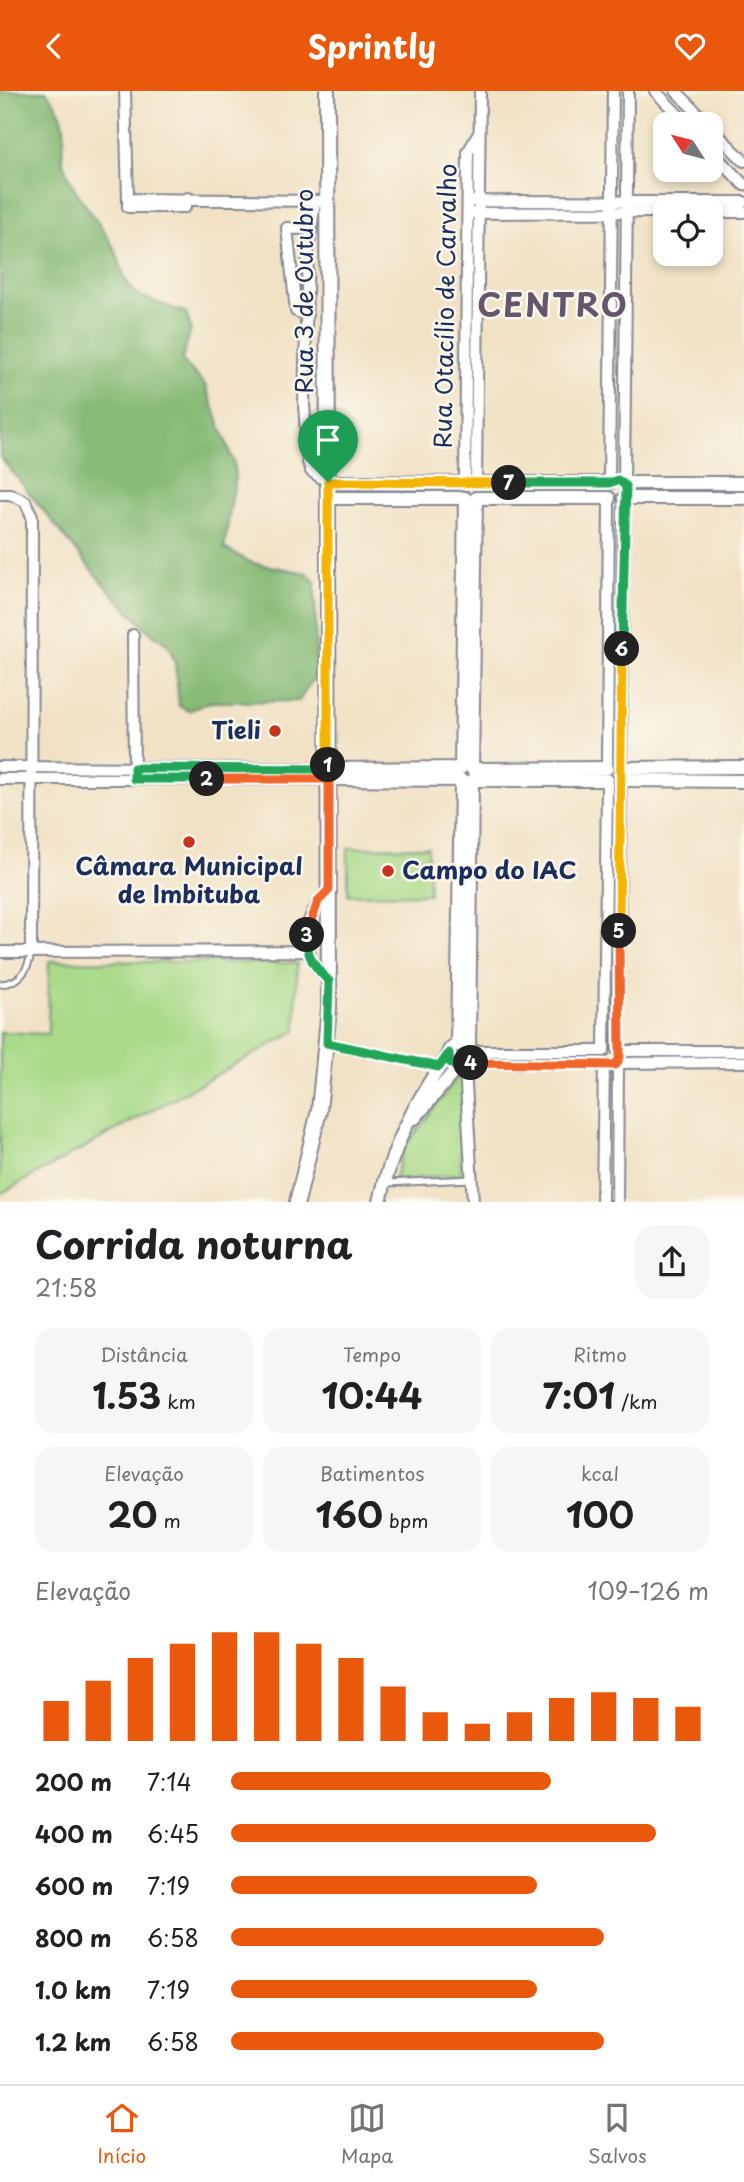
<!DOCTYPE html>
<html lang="pt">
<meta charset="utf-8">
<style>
:root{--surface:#fff;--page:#f6f6f6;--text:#202124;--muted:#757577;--line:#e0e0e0;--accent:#ea580c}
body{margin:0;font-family:"Playpen Sans",sans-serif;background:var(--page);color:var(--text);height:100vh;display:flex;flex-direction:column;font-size:26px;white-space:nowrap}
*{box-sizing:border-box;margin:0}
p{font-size:23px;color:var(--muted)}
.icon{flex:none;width:38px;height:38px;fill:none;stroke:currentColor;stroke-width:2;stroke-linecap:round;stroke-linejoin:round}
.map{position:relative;height:1111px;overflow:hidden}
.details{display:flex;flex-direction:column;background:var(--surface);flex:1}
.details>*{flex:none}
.needle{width:46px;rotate:306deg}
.fabs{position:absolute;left:653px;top:21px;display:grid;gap:14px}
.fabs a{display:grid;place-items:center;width:70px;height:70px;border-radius:14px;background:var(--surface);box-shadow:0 4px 10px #0003;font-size:35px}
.pin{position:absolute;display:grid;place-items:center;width:60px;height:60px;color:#fff;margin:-72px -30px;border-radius:50% 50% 50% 0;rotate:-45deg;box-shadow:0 0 7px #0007}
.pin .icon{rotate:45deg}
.km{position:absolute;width:35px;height:35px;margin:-18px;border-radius:50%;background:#222;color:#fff;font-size:19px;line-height:35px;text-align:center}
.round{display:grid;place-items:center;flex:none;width:74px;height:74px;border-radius:21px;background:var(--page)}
.headline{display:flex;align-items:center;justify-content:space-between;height:119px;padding:0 35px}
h1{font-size:38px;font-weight:700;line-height:52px}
.stats{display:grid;grid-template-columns:repeat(3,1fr);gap:10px;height:119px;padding:7px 35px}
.stats div{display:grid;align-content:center;border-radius:18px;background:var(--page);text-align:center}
.stats b{font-size:35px;font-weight:700}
.stats small{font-size:19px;font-weight:400}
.stats p{font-size:19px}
.chart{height:196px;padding:14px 35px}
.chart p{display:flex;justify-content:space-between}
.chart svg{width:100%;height:126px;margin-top:7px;stroke:var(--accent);stroke-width:6}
ul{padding:0 35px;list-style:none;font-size:23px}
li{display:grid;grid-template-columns:112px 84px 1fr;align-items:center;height:52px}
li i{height:18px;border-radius:9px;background:var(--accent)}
header{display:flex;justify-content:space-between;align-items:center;height:91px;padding:0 35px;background:var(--accent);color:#fff;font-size:32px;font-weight:700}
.menu{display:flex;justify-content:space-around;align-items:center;height:98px;border-top:2px solid var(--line);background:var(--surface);font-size:19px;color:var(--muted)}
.menu a{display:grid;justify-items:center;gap:4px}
.menu .current{color:var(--accent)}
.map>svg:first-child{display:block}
.green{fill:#a9da88;stroke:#628473;stroke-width:2}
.forest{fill:#86ba74;stroke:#507469;stroke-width:2}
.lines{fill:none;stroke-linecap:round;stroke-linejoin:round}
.service-casing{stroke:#868892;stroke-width:9}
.minor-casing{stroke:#868892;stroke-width:14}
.tertiary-casing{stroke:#868892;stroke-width:16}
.secondary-casing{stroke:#868892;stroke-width:18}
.service{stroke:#fff;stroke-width:5}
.minor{stroke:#fff;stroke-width:10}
.tertiary{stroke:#fff;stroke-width:12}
.secondary{stroke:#fff;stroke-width:14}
.split-1-casing{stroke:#fff;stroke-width:14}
.split-2-casing{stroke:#fff;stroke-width:14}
.split-3-casing{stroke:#fff;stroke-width:14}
.split-4-casing{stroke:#fff;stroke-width:14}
.split-5-casing{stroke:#fff;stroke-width:14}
.split-6-casing{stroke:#fff;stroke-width:14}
.split-7-casing{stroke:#fff;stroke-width:14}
.split-8-casing{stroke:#fff;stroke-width:14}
.split-1{stroke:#f5b400;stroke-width:9}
.split-2{stroke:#22a559;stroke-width:9}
.split-3{stroke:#f0652b;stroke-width:9}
.split-4{stroke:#22a559;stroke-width:9}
.split-5{stroke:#f0652b;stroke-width:9}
.split-6{stroke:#f5b400;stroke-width:9}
.split-7{stroke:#22a559;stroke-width:9}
.split-8{stroke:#f5b400;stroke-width:9}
.poi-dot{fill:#c8321e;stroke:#fbf7ec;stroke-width:2.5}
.labels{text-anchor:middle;stroke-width:5;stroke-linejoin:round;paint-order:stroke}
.street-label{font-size:24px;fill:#1b2f5e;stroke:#fbf7ec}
.poi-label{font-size:24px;font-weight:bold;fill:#1b2f5e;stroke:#fbf7ec;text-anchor:end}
.district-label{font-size:32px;font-weight:bold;letter-spacing:2px;fill:#66566d;stroke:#fbf7ec}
</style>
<header><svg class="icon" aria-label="back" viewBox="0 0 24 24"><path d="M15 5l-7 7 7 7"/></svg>Sprintly<svg class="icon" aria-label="heart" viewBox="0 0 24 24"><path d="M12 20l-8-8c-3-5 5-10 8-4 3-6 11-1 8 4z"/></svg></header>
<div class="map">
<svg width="744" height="1111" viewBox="0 0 744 1111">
<rect width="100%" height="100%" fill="#fbf7ec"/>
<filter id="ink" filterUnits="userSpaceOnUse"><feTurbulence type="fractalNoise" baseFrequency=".0143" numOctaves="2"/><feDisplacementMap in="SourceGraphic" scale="14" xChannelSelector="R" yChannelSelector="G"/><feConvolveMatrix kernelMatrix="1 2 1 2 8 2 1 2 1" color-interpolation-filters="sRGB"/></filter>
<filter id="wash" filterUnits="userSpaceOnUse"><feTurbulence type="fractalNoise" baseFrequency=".00686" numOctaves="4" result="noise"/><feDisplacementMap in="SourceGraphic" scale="28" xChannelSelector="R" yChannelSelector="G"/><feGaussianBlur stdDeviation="1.57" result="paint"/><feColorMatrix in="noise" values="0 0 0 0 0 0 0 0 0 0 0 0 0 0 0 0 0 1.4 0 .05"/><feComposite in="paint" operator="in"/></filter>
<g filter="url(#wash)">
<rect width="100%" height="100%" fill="#f1e2c5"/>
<path class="green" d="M428 756 429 803 348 804V757Z
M49 870 297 872 296 940 0 1103V941L48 943Z
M459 984 463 994 461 1083 394 1089 404 1057Z"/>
<path class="forest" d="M0 0H46C59 17 66 27 64 49 63 56 61 63 63 70 72 104 99 128 115 159 122 174 122 190 136 202 146 210 172 215 186 222L191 238 182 269 205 294 234 372 235 388 224 457 252 472 307 482 315 491 316 583 299 610 210 611 189 620 179 615 175 572 169 555 144 536 99 488 0 366Z"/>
</g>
<g filter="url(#ink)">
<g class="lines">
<g class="service-casing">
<path id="service" d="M0 893C20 892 28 880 31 862
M329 953 439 976
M387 1092 471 1088"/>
</g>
<g class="minor-casing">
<path id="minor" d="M125 0 128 108 328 110
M655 0 687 33
M676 0 708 33
M710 36 744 70
M710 59 744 94
M128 108V116H185L188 107
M315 110 308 161 304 313 308 371 311 380 328 391
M474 110 744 111
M710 121H744
M475 122 665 121
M307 224 296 220 287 137 310 138
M465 392 468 61 479 42
M476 392 480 0
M609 392 613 0
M624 392 628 0
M0 403H10L25 410 32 425 31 861
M133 544 134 682
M0 676 329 678
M607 677 609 407
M621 677 624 407
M0 688H329
M621 689 618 960H744
M329 799C300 830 298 861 329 890
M0 861 306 860
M472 960H604L607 689
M471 972H604L602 1111
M465 977 473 1111
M617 1111 618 972 744 971"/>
</g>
<g class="tertiary-casing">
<path id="tertiary" d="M328 391 465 392
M476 392H609
M624 392H744
M624 407H744
M607 677 472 678 476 407H609
M621 677 744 676
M329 678 461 677 465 407H329
M329 688 461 689 457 954
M621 689 744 690
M448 965a12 12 0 1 1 24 0a12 12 0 1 1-24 0Z
M469 956 472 689H607
M415 1027 457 977
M380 1111C391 1057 417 1007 449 962"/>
</g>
<g class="secondary-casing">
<path id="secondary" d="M297 1111 319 1020 329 917 327 0"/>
</g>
<use href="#service" class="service"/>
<use href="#minor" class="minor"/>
<use href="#tertiary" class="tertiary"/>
<use href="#secondary" class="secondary"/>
</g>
</g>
<g class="lines" filter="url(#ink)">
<g class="split-1-casing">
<path id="split-1" d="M328 391V674"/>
</g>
<g class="split-2-casing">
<path id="split-2" d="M207 688H134V677L328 678V674"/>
</g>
<g class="split-3-casing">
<path id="split-3" d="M207 688H329V799L318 810 307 844"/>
</g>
<g class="split-4-casing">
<path id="split-4" d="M307 844C306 865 314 876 329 890L327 952 439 976 449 962 450 971 457 977 471 972"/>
</g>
<g class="split-5-casing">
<path id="split-5" d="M471 972 616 974 620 966 619 840"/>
</g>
<g class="split-6-casing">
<path id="split-6" d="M619 840 622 558"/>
</g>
<g class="split-7-casing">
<path id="split-7" d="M509 392H609L618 389 626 395 622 558"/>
</g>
<g class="split-8-casing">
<path id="split-8" d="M328 391 509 392"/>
</g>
<use href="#split-1" class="split-1"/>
<use href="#split-2" class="split-2"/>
<use href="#split-3" class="split-3"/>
<use href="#split-4" class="split-4"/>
<use href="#split-5" class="split-5"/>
<use href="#split-6" class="split-6"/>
<use href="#split-7" class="split-7"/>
<use href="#split-8" class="split-8"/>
</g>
<g class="poi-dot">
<circle cx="275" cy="640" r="7"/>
<circle cx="189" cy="751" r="7"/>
<circle cx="388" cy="780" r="7"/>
</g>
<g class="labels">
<g class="street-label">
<text transform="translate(305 200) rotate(-90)" y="8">Rua 3 de Outubro</text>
<text transform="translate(446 215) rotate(-89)" y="8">Rua Otacílio de Carvalho</text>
</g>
<g class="poi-label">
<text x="261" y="648">Tieli</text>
<text x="189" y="784" text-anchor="middle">Câmara Municipal<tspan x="189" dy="28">de Imbituba</tspan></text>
<text x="402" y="788" text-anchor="start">Campo do IAC</text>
</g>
<g class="district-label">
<text x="553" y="226">CENTRO</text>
</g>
</g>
</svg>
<div class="fabs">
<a><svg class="needle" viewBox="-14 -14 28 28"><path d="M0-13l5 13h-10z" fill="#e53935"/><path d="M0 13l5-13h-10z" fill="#757577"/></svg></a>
<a><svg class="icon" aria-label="locate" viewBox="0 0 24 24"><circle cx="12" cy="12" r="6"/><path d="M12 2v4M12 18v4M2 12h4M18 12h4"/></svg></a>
</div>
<div class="pin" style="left:328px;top:391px;background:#1e9e55"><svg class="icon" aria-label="arrive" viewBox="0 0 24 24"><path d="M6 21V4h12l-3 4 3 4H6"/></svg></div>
<b class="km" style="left:328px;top:674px">1</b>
<b class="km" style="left:207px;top:688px">2</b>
<b class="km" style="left:307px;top:844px">3</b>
<b class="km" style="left:471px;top:972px">4</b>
<b class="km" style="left:619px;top:840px">5</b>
<b class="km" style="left:622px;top:558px">6</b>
<b class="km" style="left:509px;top:392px">7</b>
</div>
<section class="details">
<div class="headline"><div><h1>Corrida noturna</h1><p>21:58</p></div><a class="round"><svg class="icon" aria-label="share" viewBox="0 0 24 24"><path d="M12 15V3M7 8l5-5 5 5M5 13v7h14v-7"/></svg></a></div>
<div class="stats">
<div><p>Distância</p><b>1.53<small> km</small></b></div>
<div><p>Tempo</p><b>10:44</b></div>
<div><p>Ritmo</p><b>7:01<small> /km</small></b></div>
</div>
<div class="stats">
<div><p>Elevação</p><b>20<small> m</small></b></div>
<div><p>Batimentos</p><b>160<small> bpm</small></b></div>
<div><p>kcal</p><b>100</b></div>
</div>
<div class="chart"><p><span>Elevação</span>109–126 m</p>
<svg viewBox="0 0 160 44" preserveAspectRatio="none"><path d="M5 44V30M15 44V23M25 44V15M35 44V10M45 44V6M55 44V6M65 44V10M75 44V15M85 44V25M95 44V34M105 44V38M115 44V34M125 44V29M135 44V27M145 44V29M155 44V32"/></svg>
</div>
<ul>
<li><b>200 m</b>7:14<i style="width:67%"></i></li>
<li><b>400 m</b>6:45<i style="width:89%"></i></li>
<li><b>600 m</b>7:19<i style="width:64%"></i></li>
<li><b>800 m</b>6:58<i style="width:78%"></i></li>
<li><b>1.0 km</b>7:19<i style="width:64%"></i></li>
<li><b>1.2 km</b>6:58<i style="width:78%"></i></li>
</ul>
</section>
<nav class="menu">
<a class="current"><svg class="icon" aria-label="home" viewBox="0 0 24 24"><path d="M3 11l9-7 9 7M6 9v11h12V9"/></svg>Início</a>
<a><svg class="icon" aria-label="map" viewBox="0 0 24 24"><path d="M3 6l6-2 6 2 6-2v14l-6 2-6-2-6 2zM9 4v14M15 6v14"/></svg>Mapa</a>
<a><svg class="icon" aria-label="saved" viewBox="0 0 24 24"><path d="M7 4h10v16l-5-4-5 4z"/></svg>Salvos</a>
</nav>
